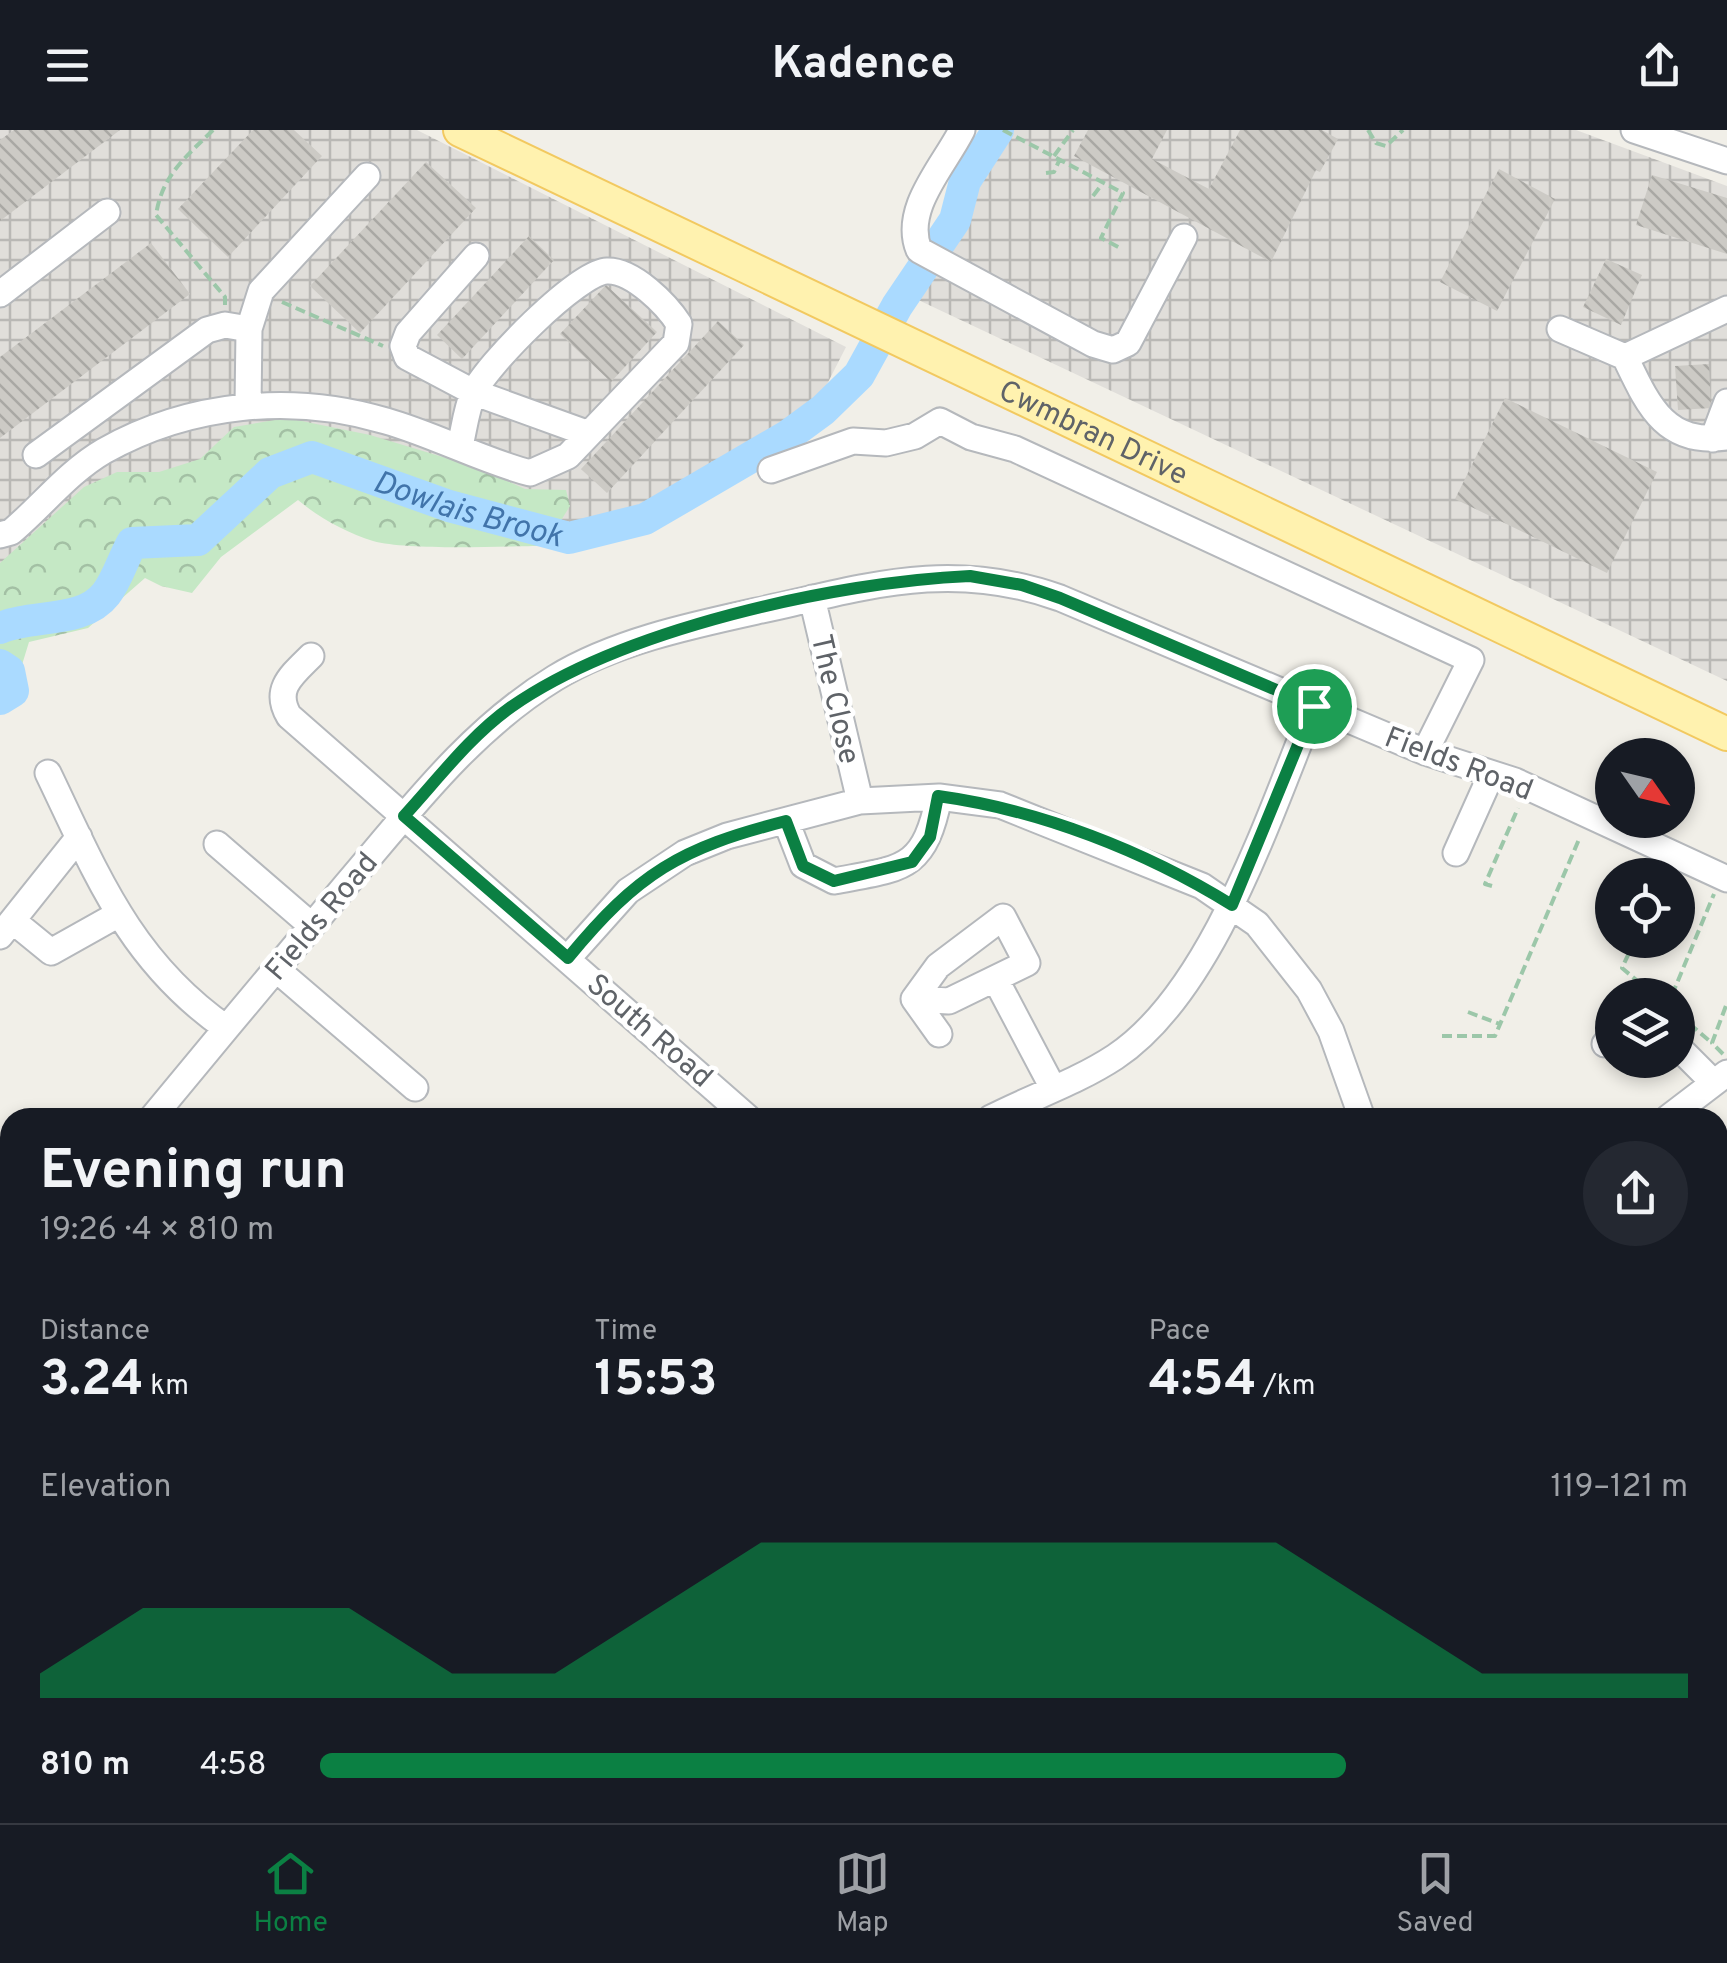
<!DOCTYPE html>
<meta charset="utf-8">
<style>
:root{--surface:#171b24;--page:#242831;--text:#f1f3f6;--muted:#9ea1a6;--line:#363941;--accent:#0b8043}
body{margin:0;font-family:Overpass,sans-serif;background:var(--page);color:var(--text);height:100vh;display:flex;flex-direction:column;font-size:38px;white-space:nowrap}
*{box-sizing:border-box;margin:0}
p{font-size:32px;color:var(--muted)}
.icon{flex:none;width:55px;height:55px;fill:none;stroke:currentColor;stroke-width:2;stroke-linecap:round;stroke-linejoin:round}
.map{position:relative;flex:1;overflow:hidden}
.drawer{position:absolute;left:0px;top:978px;width:1728px;height:718px;display:flex;flex-direction:column;background:var(--surface);border-radius:30px 30px 0 0;box-shadow:0 5px 15px #0003}
.drawer>*{flex:none}
.needle{width:65px;rotate:124deg}
.fabs{position:absolute;left:1595px;top:608px;display:grid;gap:20px}
.fabs a{display:grid;place-items:center;width:100px;height:100px;border-radius:50%;background:var(--surface);box-shadow:0 5px 15px #0003;font-size:50px}
.pin{position:absolute;display:grid;place-items:center;width:85px;height:85px;color:#fff;margin:-42px;border:5px solid #fff;border-radius:50%;box-shadow:0 2px 10px #0007}
.round{display:grid;place-items:center;flex:none;width:105px;height:105px;border-radius:52px;background:var(--page)}
.head{display:flex;align-items:center;justify-content:space-between;height:170px;padding:0 40px}
h1{font-size:55px;font-weight:700;line-height:75px}
.metrics{display:grid;grid-template-columns:repeat(3,1fr);gap:15px;height:170px;padding:10px 40px}
.metrics div{display:grid;align-content:center}
.metrics b{font-size:50px;font-weight:700}
.metrics small{font-size:28px;font-weight:400}
.metrics p{font-size:28px}
.chart{height:280px;padding:20px 40px}
.chart p{display:flex;justify-content:space-between}
.chart svg{width:100%;height:180px;margin-top:10px;fill:var(--accent);opacity:.7}
ul{padding:0 40px;list-style:none;font-size:32px}
li{display:grid;grid-template-columns:160px 120px 1fr;align-items:center;height:75px}
li i{height:25px;border-radius:12px;background:var(--accent)}
header{display:flex;justify-content:space-between;align-items:center;height:130px;padding:0 40px;background:var(--surface);font-size:45px;font-weight:700}
.tab-bar{display:flex;justify-content:space-around;align-items:center;height:140px;border-top:2px solid var(--line);background:var(--surface);font-size:28px;color:var(--muted)}
.tab-bar a{display:grid;justify-items:center;gap:5px}
.tab-bar .selected{color:var(--accent)}
.map>svg:first-child{display:block}
.industrial{fill:url(#industrial-grid)}
.grass{fill:#c5e8c5}
.forest{fill:url(#forest-crowns)}
.cemetery{fill:url(#cemetery-stones)}
.park{fill:url(#park-dots)}
.lines{fill:none;stroke-linecap:round;stroke-linejoin:round}
.river{stroke:#aadaff;stroke-width:32}
.building{fill:url(#building-back-hatch)}
.minor-casing{stroke:#b5b8bc;stroke-width:29}
.major-casing{stroke:#f2c960;stroke-width:36}
.path{stroke:#9cc7a9;stroke-width:4;stroke-dasharray:10 5;stroke-linecap:butt}
.minor{stroke:#fff;stroke-width:25}
.major{stroke:#fff2af;stroke-width:32}
.route-casing{stroke:#fff;stroke-width:20}
.route{stroke:#0b8043;stroke-width:12}
.labels{text-anchor:middle;stroke-width:9;stroke-linejoin:round;paint-order:stroke}
.street-label{font-size:30px;fill:#5f6368;stroke:#fff}
.water-label{font-size:32px;font-style:italic;fill:#4174aa;stroke:#fff}
</style>
<header><svg class="icon" aria-label="menu" viewBox="0 0 24 24"><path d="M4 6h16M4 12h16M4 18h16"/></svg>Kadence<svg class="icon" aria-label="share" viewBox="0 0 24 24"><path d="M12 15V3M7 8l5-5 5 5M5 13v7h14v-7"/></svg></header>
<div class="map">
<svg width="1727" height="1693" viewBox="0 0 1727 1693">
<defs>
<pattern id="industrial-grid" width="8" height="8" patternUnits="userSpaceOnUse" patternTransform="scale(2.5)"><rect width="8" height="8" fill="#e0deda"/><path d="M0 4h8M4 0v8" fill="none" stroke="#b9b8b5"/></pattern>
<pattern id="forest-crowns" width="20" height="18" patternUnits="userSpaceOnUse" patternTransform="scale(2.5)"><rect width="20" height="18" fill="#c5e8c5"/><path d="M2 6a3 3 0 1 1 6 0M12 15a3 3 0 1 1 6 0" fill="none" stroke="#a3c0a4"/></pattern>
<pattern id="cemetery-stones" width="16" height="16" patternUnits="userSpaceOnUse" patternTransform="scale(2.5)"><rect width="16" height="16" fill="#c5e8c5"/><path d="M2 7V4a2 2 0 0 1 4 0v3zM10 15v-3a2 2 0 0 1 4 0v3z" fill="#a3c0a4"/></pattern>
<pattern id="park-dots" width="8" height="8" patternUnits="userSpaceOnUse" patternTransform="scale(2.5)"><rect width="8" height="8" fill="#c5e8c5"/><path d="M2 2h.1M6 6h.1" fill="none" stroke="#a3c0a4" stroke-width="1.8" stroke-linecap="round"/></pattern>
<pattern id="building-back-hatch" width="6" height="6" patternUnits="userSpaceOnUse" patternTransform="scale(2.5)"><rect width="6" height="6" fill="#cccac5"/><path d="M-1 5l2 2M0 0l6 6M5-1l2 2" fill="none" stroke="#a9a8a4"/></pattern>
</defs>
<rect width="100%" height="100%" fill="#f1efe8"/>
<path class="industrial" d="M0 0H417L846 217 821 266 647 394 517 408 274 322 0 502Z
M989 0H1576L1727 56V551L914 168Z"/>
<path class="grass" d="M1727 1060V1693H1567V1685H1718V1065Z"/>
<path class="forest" d="M287 288 370 305 479 338 525 359 566 360 570 376 545 416C503 416 410 421 373 411 347 403 319 388 298 370L221 427 192 463 161 456 145 448 88 498 29 512 9 577 0 580V433L84 357 117 342H159L200 329 234 297Z"/>
<path class="cemetery" d="M1292 1685H1567V1693H1292Z"/>
<path class="park" d="M717 1685H1292V1693H710Z"/>
<g class="lines">
<g class="river">
<path id="s1" d="M0 498C33 484 83 494 106 464 117 450 123 429 132 413L198 410 270 343 312 327 449 376 569 408 645 389 789 305 823 280 859 245 897 176 955 90 965 51 998 0"/>
<path d="M0 535 9 541 13 561 0 569"/>
</g>
</g>
<path class="building" d="M14 0H120L0 91V10Z
M253 0H294L322 26 228 127 178 79Z
M1088 0H1167L1152 29 1209 59 1240 0H1322L1338 9 1320 42 1316 40 1271 132 1074 26Z
M426 32 476 78 360 203 310 156Z
M1499 39 1555 69 1497 181 1440 152Z
M1652 45 1727 68V124L1636 95Z
M529 106 554 130 462 229 437 205Z
M151 113 190 164 0 308V227Z
M1606 129 1642 145 1621 195 1583 177Z
M606 155 657 202 611 252 560 204Z
M718 191 744 215 607 363 581 339Z
M1709 234 1711 278 1678 280 1675 236Z
M1505 268 1657 342 1607 443 1455 369Z"/>
<g class="lines">
<g class="minor-casing">
<path id="minor" d="M962 0C944 36 902 79 919 120L1093 214 1113 220 1128 213 1184 107
M1634 0 1727 31
M476 126 408 203 403 216 407 227 473 262 589 304
M0 164 107 82
M1560 199 1625 227 1727 179
M1625 227C1648 275 1665 316 1727 307
M248 276 249 199 261 161 367 46
M1713 309 1727 272
M36 325 207 200 225 195 249 199
M771 340 853 311 886 313 915 306 940 291 971 307 1015 319 1471 530 1425 622
M0 405 11 402C42 376 68 342 104 321 189 273 292 263 386 291 435 305 481 330 530 343L568 326 676 213 679 194C667 175 633 140 607 141 578 142 485 236 473 264 466 280 464 300 460 316
M812 468 860 671
M311 526C292 545 273 559 289 586L748 988
M48 643C97 745 130 831 226 898
M786 691 803 735 834 751C903 738 924 741 939 667
M217 714 312 796
M1456 723 1491 645
M13 791 51 822 117 785
M0 806 79 707
M568 828 628 761 685 723 727 706 860 671 939 667 1000 675 1202 756 1257 794 1309 860 1331 901 1362 988
M276 839 415 958
M996 850 1053 958
M914 869 949 871 1027 833 1003 787 938 836 914 869 939 904
M1605 914 1612 906
M1678 917 1714 953
M152 988C216 910 282 832 346 755 410 680 470 600 555 548 624 506 715 491 793 473 888 450 965 434 1060 468L1425 622 1515 651 1727 749
M991 988C1032 967 1077 952 1115 927 1213 862 1270 682 1314 576
M1668 988 1727 943
M0 1021H10
M1477 1685 1484 1693
M274 1688V1685
M46 1693 49 1685
M688 1693 695 1685"/>
</g>
<g class="major-casing">
<g id="major">
<path id="s2" d="M460 0 1727 604"/>
</g>
</g>
<path class="path" d="M213 0C186 27 162 45 156 85L225 167V175
M1003 0 1123 63 1101 108 1122 119
M1368 0 1376 13 1386 16 1403 0
M1054 26 1073 0
M1046 43 1054 42 1059 31
M1093 66 1103 53
M282 172 383 216
M1492 756 1485 754 1518 678
M1635 810 1622 838 1654 865
M1672 865 1714 764
M1468 882 1500 894
M1678 884 1712 913
M1442 906H1495L1580 707
M1723 924 1712 913 1727 873
M1718 1201 1727 1208
M0 1217 10 1221
M1718 1246 1727 1247
M2 1281 10 1263
M955 1685 957 1693
M1029 1685 1031 1693
M1056 1685 1059 1693
M1303 1685 1371 1693
M312 1693 313 1685
M756 1693 762 1685
M1143 1693 1145 1685
M1189 1693 1191 1685
M1439 1693V1685"/>
<use href="#minor" class="minor"/>
<use href="#major" class="major"/>
</g>
<g class="lines">
<g class="route-casing">
<path id="route" d="M970 446 1022 455 1060 468 1314 576 1232 775C1145 721 1040 680 938 666L930 707 912 732 834 751 803 736 786 691C680 718 638 743 568 828L404 686C438 649 470 606 511 577 623 499 834 452 970 446Z"/>
</g>
<use href="#route" class="route"/>
</g>
<g class="labels">
<g class="street-label">
<text dy="10" stroke="none"><textPath href="#s2" startOffset="702">Cwmbran Drive</textPath></text>
<text transform="translate(836 569) rotate(77)" y="10">The Close</text>
<text transform="translate(1459 633) rotate(21)" y="10">Fields Road</text>
<text transform="translate(321 786) rotate(-50)" y="10">Fields Road</text>
<text transform="translate(650 900) rotate(41)" y="10">South Road</text>
</g>
<g class="water-label">
<text dy="11" stroke="none"><textPath href="#s1" startOffset="545">Dowlais Brook</textPath></text>
</g>
</g>
</svg>
<div class="fabs">
<a><svg class="needle" viewBox="-14 -14 28 28"><path d="M0-13l5 13h-10z" fill="#e53935"/><path d="M0 13l5-13h-10z" fill="#9ea1a6"/></svg></a>
<a><svg class="icon" aria-label="locate" viewBox="0 0 24 24"><circle cx="12" cy="12" r="6"/><path d="M12 2v4M12 18v4M2 12h4M18 12h4"/></svg></a>
<a><svg class="icon" aria-label="layers" viewBox="0 0 24 24"><path d="M12 4l9 5-9 5-9-5zM3 14l9 5 9-5"/></svg></a>
</div>
<div class="pin" style="left:1314px;top:576px;background:#1e9e55"><svg class="icon" aria-label="arrive" viewBox="0 0 24 24"><path d="M6 21V4h12l-3 4 3 4H6"/></svg></div>
<section class="drawer">
<div class="head"><div><h1>Evening run</h1><p>19:26 · 4 × 810 m</p></div><a class="round"><svg class="icon" aria-label="share" viewBox="0 0 24 24"><path d="M12 15V3M7 8l5-5 5 5M5 13v7h14v-7"/></svg></a></div>
<div class="metrics">
<div><p>Distance</p><b>3.24<small> km</small></b></div>
<div><p>Time</p><b>15:53</b></div>
<div><p>Pace</p><b>4:54<small> /km</small></b></div>
</div>
<div class="chart"><p><span>Elevation</span>119–121 m</p>
<svg viewBox="0 0 160 44" preserveAspectRatio="none"><path d="M0 44V38L10 22L20 22L30 22L40 38L50 38L60 22L70 6L80 6L90 6L100 6L110 6L120 6L130 22L140 38L150 38L160 38V44z"/></svg>
</div>
<ul>
<li><b>810 m</b>4:58<i style="width:75%"></i></li>
</ul>
</section>
</div>
<nav class="tab-bar">
<a class="selected"><svg class="icon" aria-label="home" viewBox="0 0 24 24"><path d="M3 11l9-7 9 7M6 9v11h12V9"/></svg>Home</a>
<a><svg class="icon" aria-label="map" viewBox="0 0 24 24"><path d="M3 6l6-2 6 2 6-2v14l-6 2-6-2-6 2zM9 4v14M15 6v14"/></svg>Map</a>
<a><svg class="icon" aria-label="saved" viewBox="0 0 24 24"><path d="M7 4h10v16l-5-4-5 4z"/></svg>Saved</a>
</nav>
